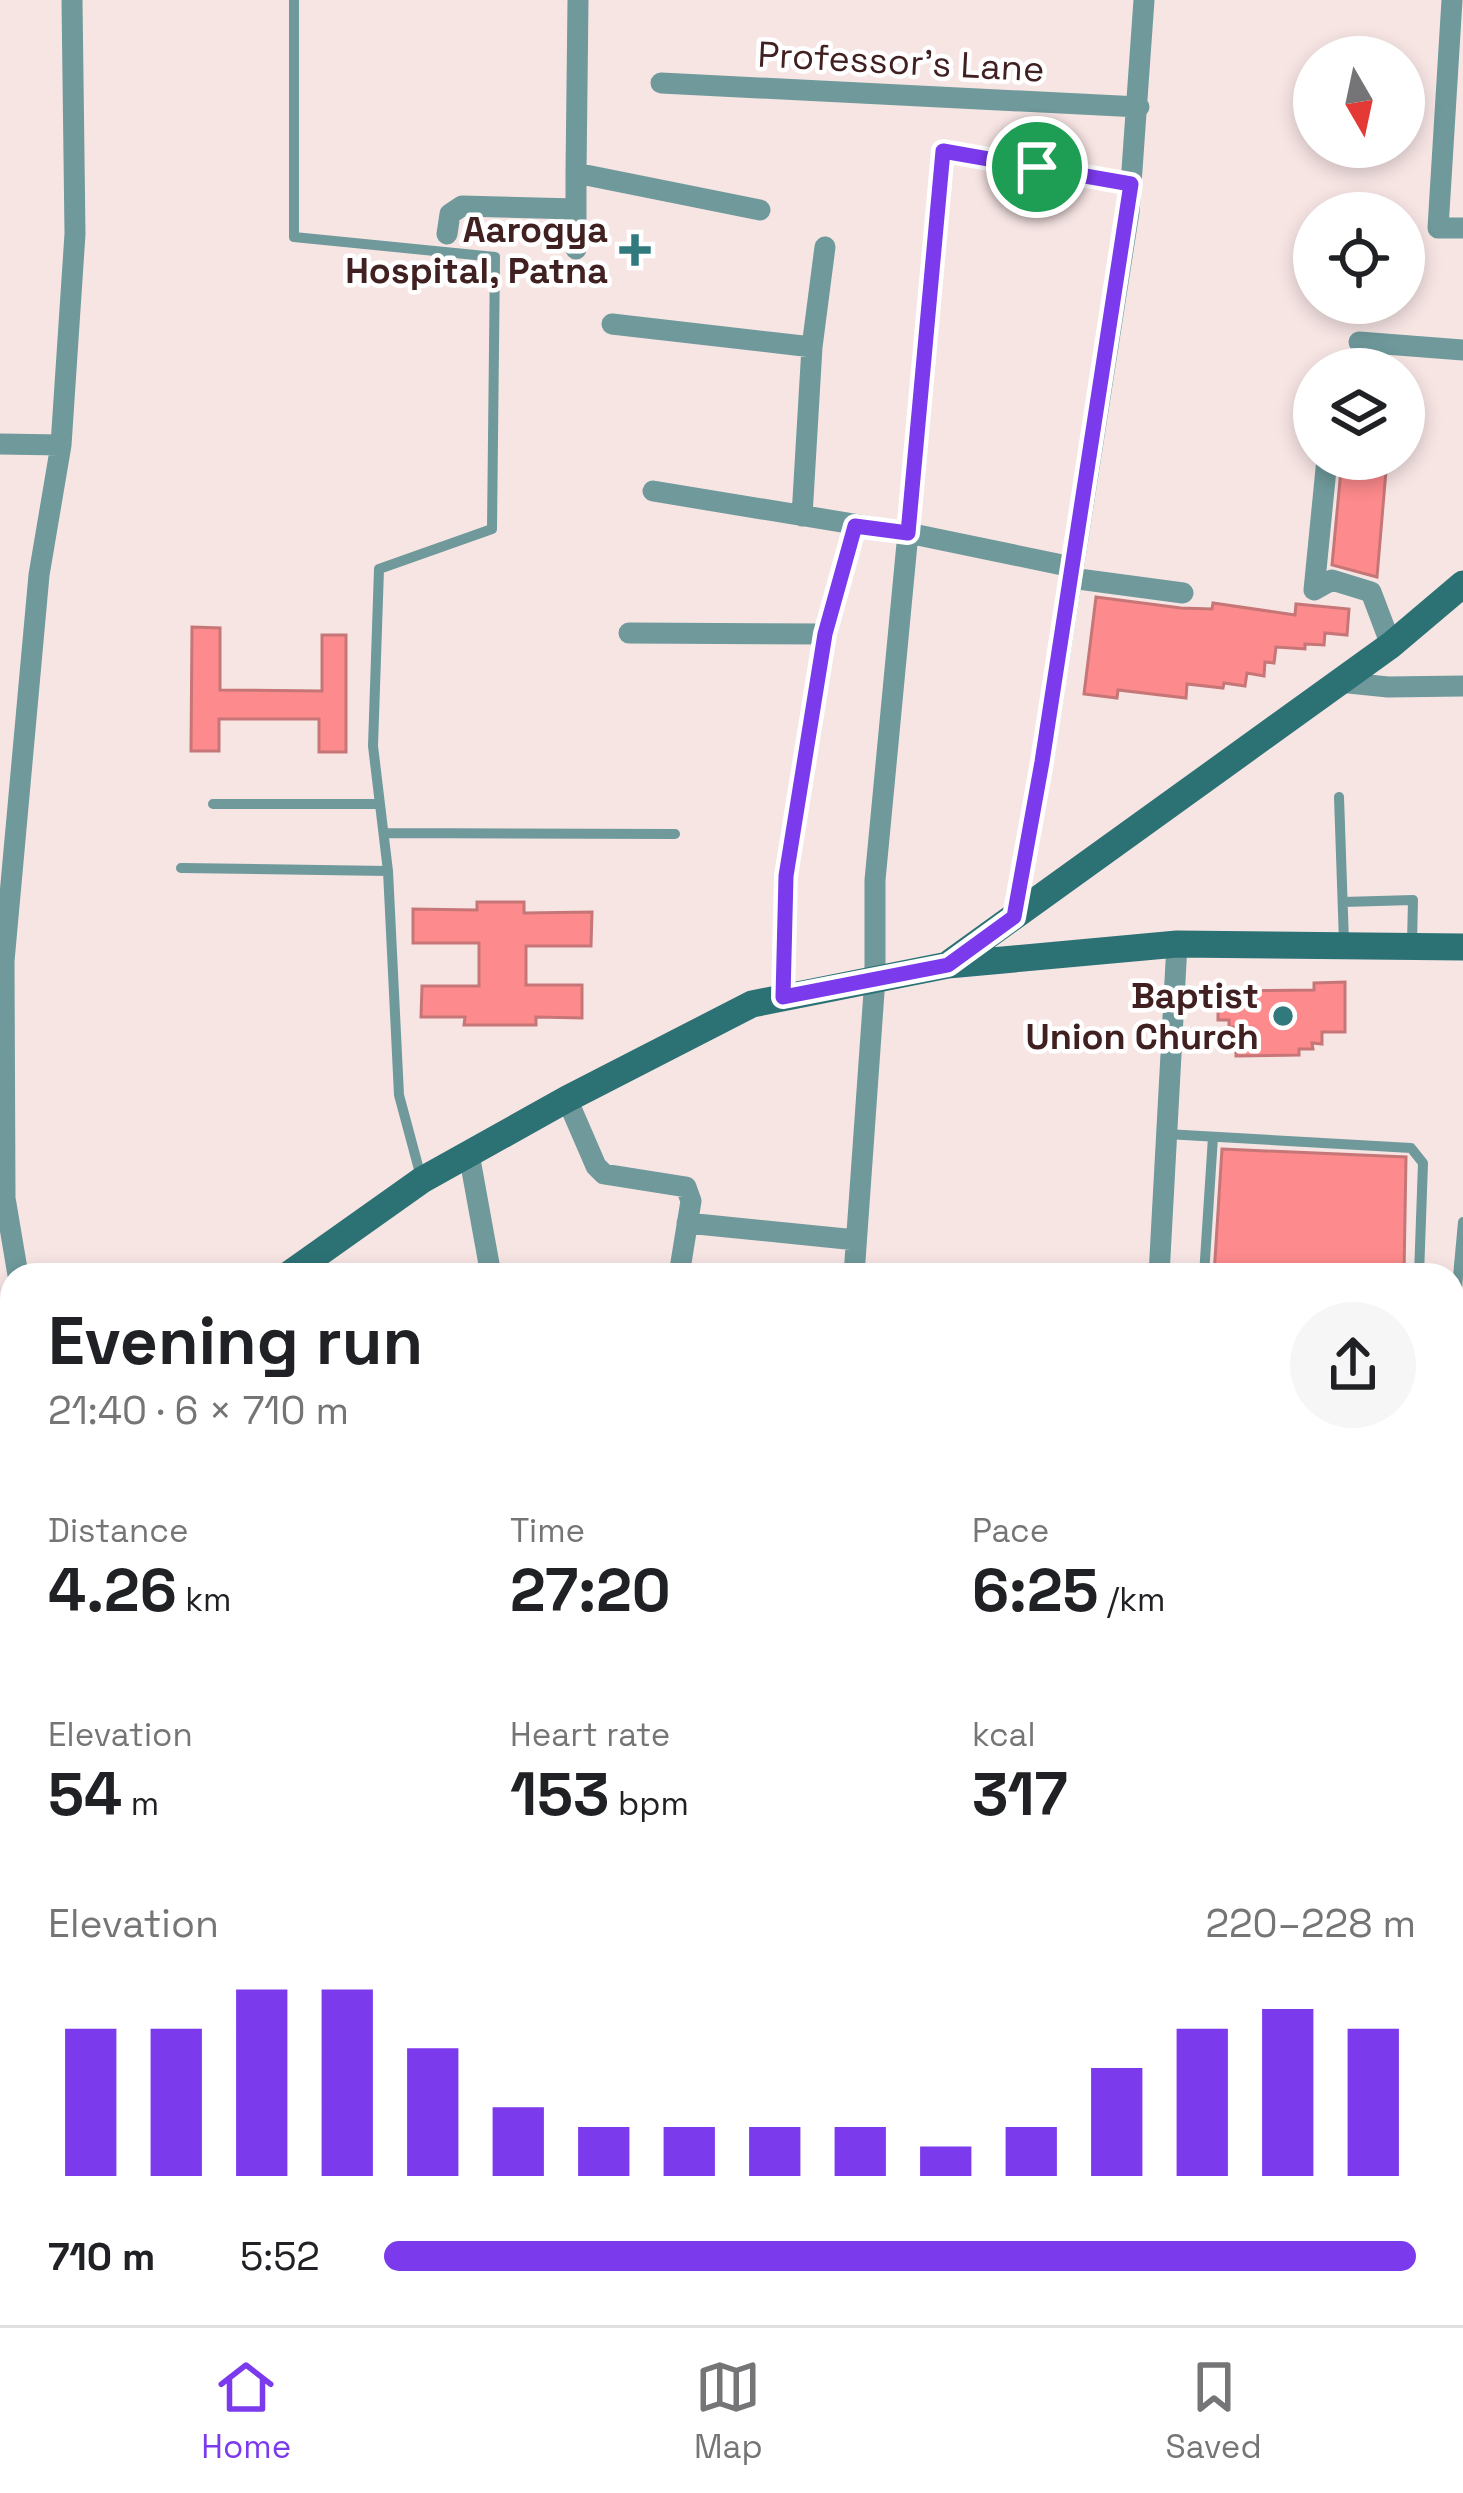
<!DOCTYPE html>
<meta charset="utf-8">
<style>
:root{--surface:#fff;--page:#f6f6f6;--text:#202124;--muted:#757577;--line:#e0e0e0;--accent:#7c3aed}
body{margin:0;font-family:"Space Grotesk",sans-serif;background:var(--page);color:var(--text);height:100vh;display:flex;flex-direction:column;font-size:45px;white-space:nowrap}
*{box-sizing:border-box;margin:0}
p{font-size:39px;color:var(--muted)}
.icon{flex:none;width:66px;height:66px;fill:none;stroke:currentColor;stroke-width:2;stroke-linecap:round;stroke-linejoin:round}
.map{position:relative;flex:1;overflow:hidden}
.panel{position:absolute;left:0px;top:1263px;width:1464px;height:1062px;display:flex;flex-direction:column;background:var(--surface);border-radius:36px 36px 0 0;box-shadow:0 6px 18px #0003}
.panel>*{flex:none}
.needle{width:78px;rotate:171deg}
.tools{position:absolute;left:1293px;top:36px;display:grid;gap:24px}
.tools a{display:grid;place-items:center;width:132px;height:132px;border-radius:50%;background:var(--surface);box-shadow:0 6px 18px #0003;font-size:60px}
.pin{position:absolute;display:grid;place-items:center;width:102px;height:102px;color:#fff;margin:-51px;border:6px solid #fff;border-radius:50%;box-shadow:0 3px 12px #0007}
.round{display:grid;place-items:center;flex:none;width:126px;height:126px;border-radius:63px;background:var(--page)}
.headline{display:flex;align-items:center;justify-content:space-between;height:204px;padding:0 48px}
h1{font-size:66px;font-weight:700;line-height:90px}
.metrics{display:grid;grid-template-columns:repeat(3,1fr);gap:18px;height:204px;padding:12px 48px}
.metrics div{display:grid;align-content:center}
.metrics b{font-size:60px;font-weight:700}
.metrics small{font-size:33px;font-weight:400}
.metrics p{font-size:33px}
.chart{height:336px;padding:24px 48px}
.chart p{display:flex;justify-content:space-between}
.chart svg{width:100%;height:216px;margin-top:12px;stroke:var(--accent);stroke-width:6}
ul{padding:0 48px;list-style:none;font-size:39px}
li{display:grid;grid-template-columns:192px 144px 1fr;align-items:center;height:90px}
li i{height:30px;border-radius:15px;background:var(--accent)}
.tab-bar{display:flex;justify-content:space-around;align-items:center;height:168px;border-top:3px solid var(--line);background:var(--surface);font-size:33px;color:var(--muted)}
.tab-bar a{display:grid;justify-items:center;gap:6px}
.tab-bar .selected{color:var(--accent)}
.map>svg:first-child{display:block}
.green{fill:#d5b278}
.building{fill:#fd8a8c;stroke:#c67676;stroke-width:3}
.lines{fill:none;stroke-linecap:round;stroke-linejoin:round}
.lane{stroke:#6f999b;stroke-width:10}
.street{stroke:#6f999b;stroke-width:21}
.secondary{stroke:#2c7275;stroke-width:27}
.route-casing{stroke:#fff;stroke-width:24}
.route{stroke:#7c3aed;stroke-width:15}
.poi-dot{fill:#30797d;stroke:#fff;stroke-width:4.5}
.labels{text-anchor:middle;stroke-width:9;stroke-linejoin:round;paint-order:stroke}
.street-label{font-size:36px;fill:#412021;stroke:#fff}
.poi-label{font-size:36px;font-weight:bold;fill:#412021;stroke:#fff;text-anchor:end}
</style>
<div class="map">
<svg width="1463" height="2325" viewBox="0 0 1463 2325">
<rect width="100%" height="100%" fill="#f7e5e4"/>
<path class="green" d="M1452 1454 1463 1455V1700L1452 1698Z
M925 2313H1071L1072 2325H926Z"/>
<path class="building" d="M1342 459H1387L1377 577 1332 565Z
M1096 597 1181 608 1212 609 1213 603 1295 615 1296 604 1349 609 1347 635 1325 633 1324 645 1305 644V649L1276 647 1274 663 1265 662 1264 676 1247 673 1245 686 1224 683 1223 688 1187 684 1186 698 1118 690 1117 698 1084 694Z
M192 627 220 628V690L322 691V635H346V752H319V719H219V751H191Z
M477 902H524V913L592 912 591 946H526V985H582V1018L536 1017V1025H464L465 1017H421L422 986H479V943H413V909L477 910Z
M1345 982V1032H1322V1044L1312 1043 1313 1049H1299V1055L1236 1056V1027H1229V1020H1218V991L1314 990V983Z
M1222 1149 1406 1157 1404 1275H1214Z"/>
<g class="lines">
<path class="lane" d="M294 0V237L495 257 492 529 379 569 373 746 388 871 399 1095 421 1177
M1339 797 1344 942
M213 804H378
M385 833 675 834
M181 868 388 871
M1343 902 1413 900 1412 943
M1166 1134 1411 1148 1423 1163 1419 1275
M1204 1275 1213 1137
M1452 1342 1463 1222"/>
<path class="street" d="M578 0 576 173 760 210
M1452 0 1438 228H1463
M661 83 1139 107
M576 173V249
M447 234 450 214 462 206 576 209
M612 324 812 347 802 516
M1359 342 1463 350
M812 347 825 247
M0 444 61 445
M653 491 908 533 943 151 1131 184
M1071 578 1183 593
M1314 590 1327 459
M1314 590 1332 580 1371 592 1391 645
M629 633 825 634
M1339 682 1388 687 1463 686
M1014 917 1043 762 1129 212 1144 0
M783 997 786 876 825 634 855 526
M567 1099 596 1166 604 1174 686 1187 691 1201 679 1275
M469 1154 491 1275
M687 1223 856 1240
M18 1275 5 1198 4 961 39 575 61 445 75 234 72 0
M854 1275 875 978V880L908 533 1072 567
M1159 1275 1177 944
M0 1348 12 1349
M1452 1436 1463 1437
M0 1545 12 1555
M1452 1721 1463 1723
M0 2016H12
M1452 2153 1463 1813
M1452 2223 1463 2222
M0 2224 12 2222
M341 2313V2325
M884 2313 886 2325
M1075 2313V2325
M1137 2313 1142 2325
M0 2322 55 2313
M709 2325 730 2313
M1443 2325 1444 2313"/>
<path class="secondary" d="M951 962 1391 645 1463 584
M288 1275 422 1180 567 1099 752 1004 948 965 1177 944 1463 947
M0 1475 12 1468"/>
</g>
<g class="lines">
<g class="route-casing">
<path id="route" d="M943 151 1131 184 1042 762 1014 917 948 965 783 997 786 876 825 634 855 526 908 533Z"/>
</g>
<use href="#route" class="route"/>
</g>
<g class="poi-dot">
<path d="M629 232h12v12h12v12h-12v12h-12v-12h-12v-12h12z"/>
<circle cx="1283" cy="1016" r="12"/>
</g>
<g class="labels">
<g class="street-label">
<text transform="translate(901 61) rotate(3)" y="13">Professor's Lane</text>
</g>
<g class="poi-label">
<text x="608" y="242">Aarogya<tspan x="608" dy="41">Hospital, Patna</tspan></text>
<text x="1259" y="1008">Baptist<tspan x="1259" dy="41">Union Church</tspan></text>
</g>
</g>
</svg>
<div class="tools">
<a><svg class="needle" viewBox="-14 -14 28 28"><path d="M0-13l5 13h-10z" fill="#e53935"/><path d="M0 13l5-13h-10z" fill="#757577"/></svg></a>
<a><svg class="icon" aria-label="locate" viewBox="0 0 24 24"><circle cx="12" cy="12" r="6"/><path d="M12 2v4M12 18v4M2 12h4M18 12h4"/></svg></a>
<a><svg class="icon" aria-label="layers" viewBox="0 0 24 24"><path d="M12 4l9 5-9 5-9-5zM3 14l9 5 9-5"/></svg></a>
</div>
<div class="pin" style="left:1037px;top:167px;background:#1e9e55"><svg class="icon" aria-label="arrive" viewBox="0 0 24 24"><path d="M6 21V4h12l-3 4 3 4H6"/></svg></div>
<section class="panel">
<div class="headline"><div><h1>Evening run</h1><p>21:40 · 6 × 710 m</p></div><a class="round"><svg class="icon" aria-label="share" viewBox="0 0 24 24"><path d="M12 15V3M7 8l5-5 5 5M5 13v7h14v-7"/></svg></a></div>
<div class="metrics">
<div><p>Distance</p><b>4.26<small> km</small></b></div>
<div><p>Time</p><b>27:20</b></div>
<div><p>Pace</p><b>6:25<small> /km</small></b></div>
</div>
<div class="metrics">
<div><p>Elevation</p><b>54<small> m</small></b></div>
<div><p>Heart rate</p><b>153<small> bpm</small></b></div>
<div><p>kcal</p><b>317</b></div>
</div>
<div class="chart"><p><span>Elevation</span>220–228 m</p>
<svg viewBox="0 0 160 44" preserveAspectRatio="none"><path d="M5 44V14M15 44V14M25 44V6M35 44V6M45 44V18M55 44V30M65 44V34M75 44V34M85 44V34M95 44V34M105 44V38M115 44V34M125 44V22M135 44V14M145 44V10M155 44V14"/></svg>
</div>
<ul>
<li><b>710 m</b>5:52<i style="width:100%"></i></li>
</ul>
</section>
</div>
<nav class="tab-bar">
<a class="selected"><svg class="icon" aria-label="home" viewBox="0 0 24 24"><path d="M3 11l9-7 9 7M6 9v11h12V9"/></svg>Home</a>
<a><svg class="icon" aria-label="map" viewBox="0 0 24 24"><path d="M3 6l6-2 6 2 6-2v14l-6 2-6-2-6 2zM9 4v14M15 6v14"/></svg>Map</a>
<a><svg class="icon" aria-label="saved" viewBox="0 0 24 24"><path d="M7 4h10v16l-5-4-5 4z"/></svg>Saved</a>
</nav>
